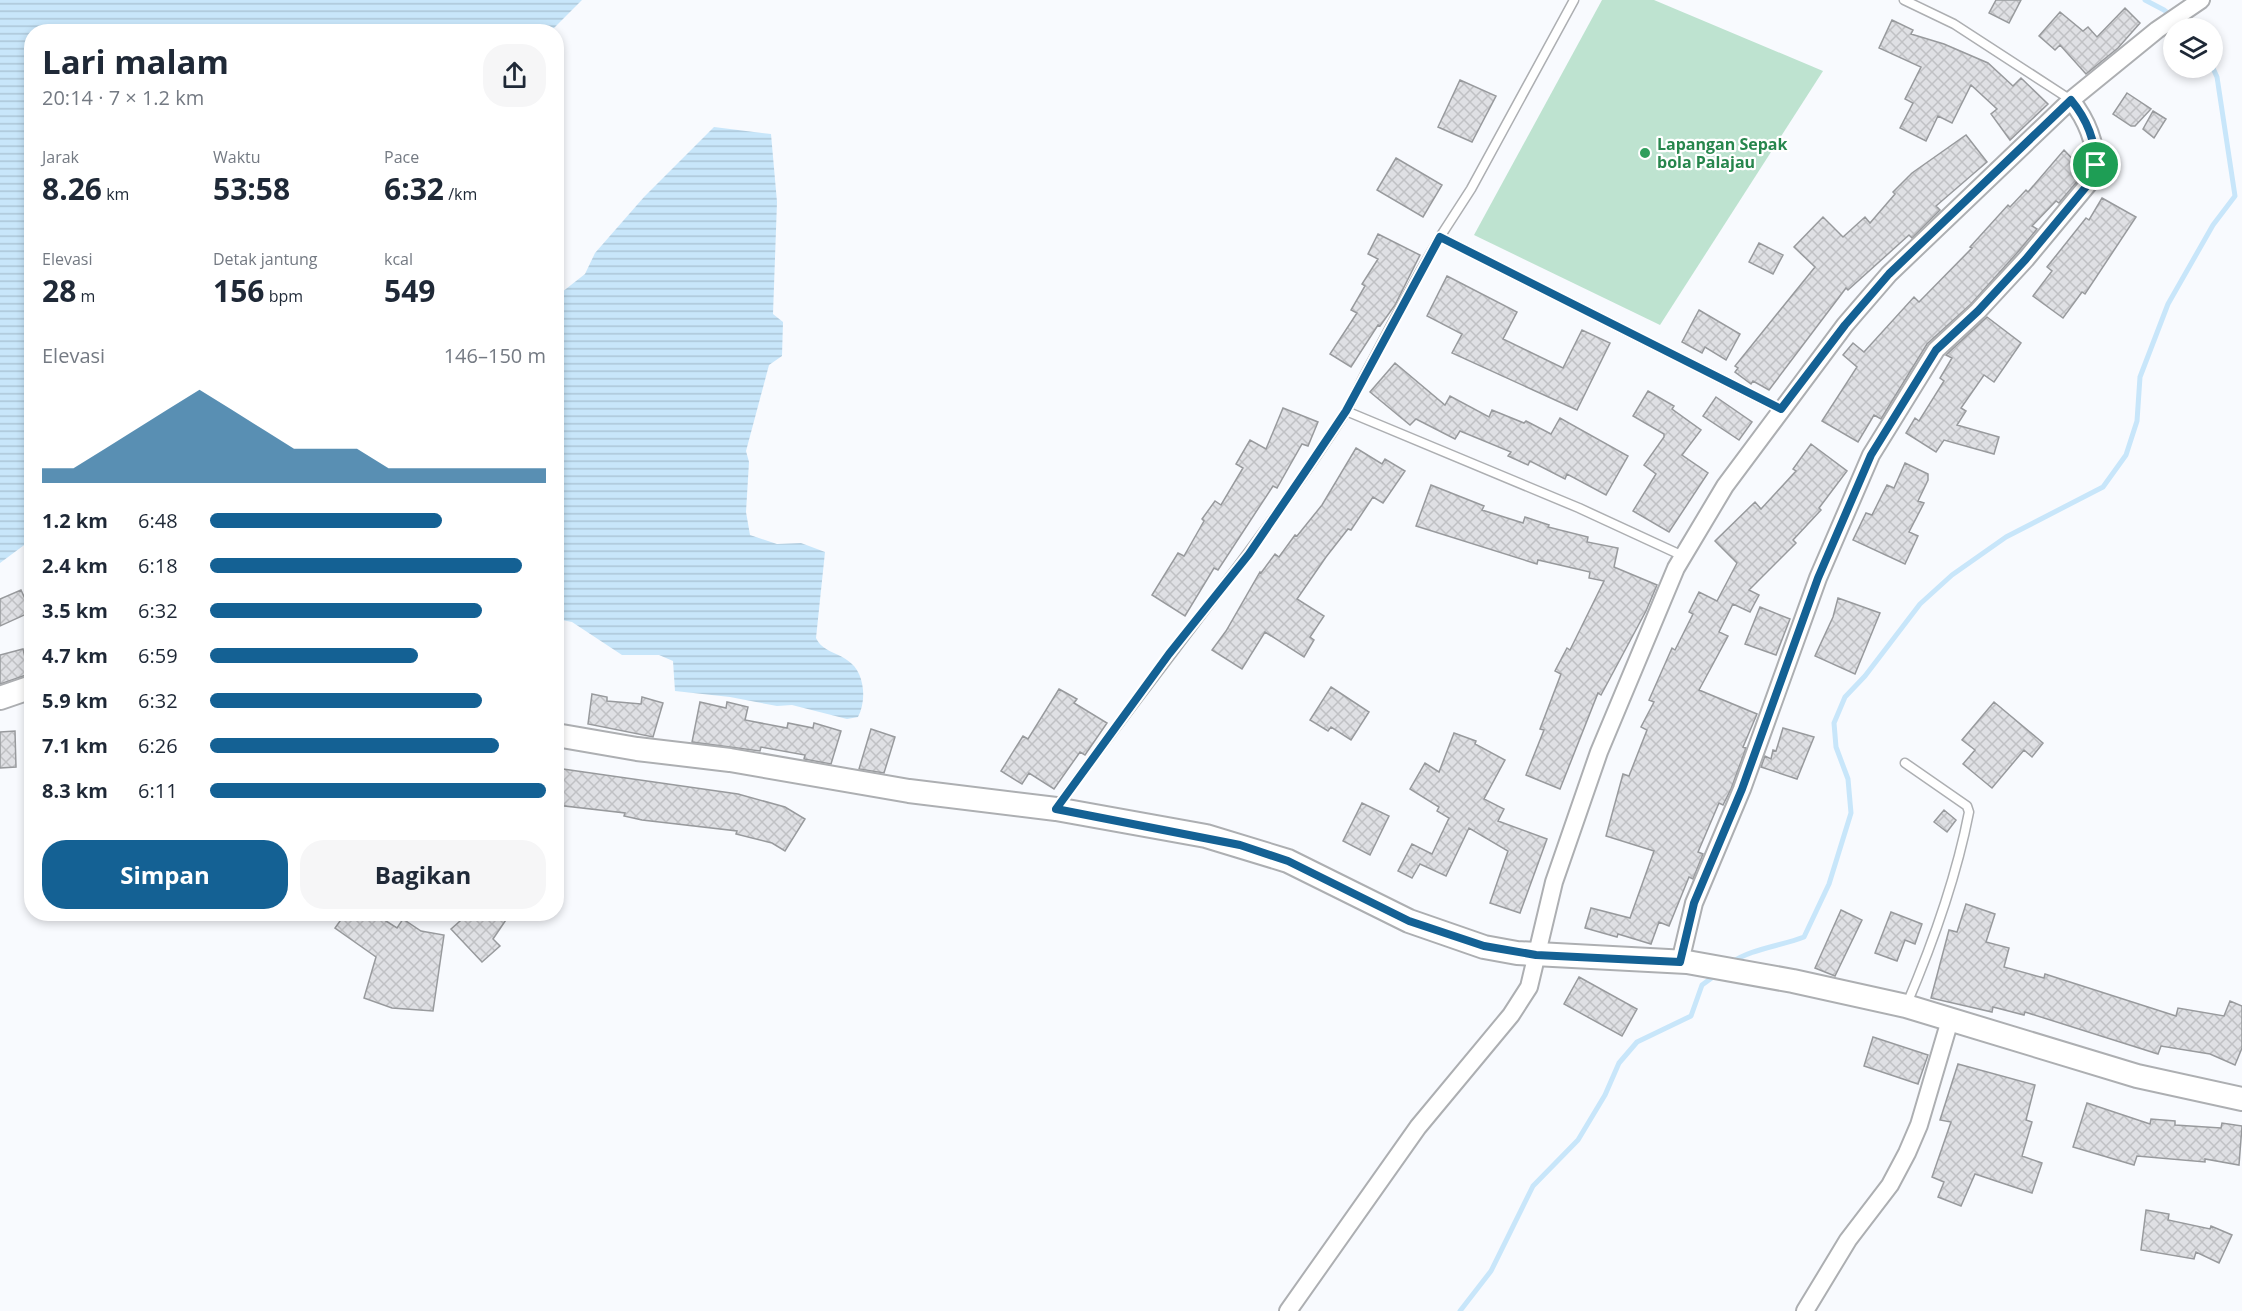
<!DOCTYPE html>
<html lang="id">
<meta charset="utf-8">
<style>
:root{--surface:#fff;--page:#f6f6f7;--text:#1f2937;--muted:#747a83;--accent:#146194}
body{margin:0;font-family:"Open Sans",sans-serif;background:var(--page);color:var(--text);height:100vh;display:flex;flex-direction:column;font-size:22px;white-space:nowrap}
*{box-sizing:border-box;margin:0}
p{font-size:20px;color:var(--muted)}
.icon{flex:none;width:33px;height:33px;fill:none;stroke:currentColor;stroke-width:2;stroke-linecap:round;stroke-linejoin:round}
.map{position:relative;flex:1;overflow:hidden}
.side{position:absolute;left:24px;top:24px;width:540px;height:897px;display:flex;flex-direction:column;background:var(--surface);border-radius:24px;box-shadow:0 3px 9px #0003}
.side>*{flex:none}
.fabs{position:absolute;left:2163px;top:18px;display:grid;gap:12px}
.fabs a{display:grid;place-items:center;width:60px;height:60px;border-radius:50%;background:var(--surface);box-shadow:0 3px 9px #0003;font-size:30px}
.pin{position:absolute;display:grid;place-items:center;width:51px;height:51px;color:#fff;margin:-26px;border:3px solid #fff;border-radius:50%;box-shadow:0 2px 6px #0007}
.round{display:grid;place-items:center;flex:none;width:63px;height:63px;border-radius:24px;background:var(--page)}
.head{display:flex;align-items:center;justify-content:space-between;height:102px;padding:0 18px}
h1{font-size:33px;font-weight:700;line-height:45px}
.figures{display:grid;grid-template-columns:repeat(3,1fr);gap:9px;height:102px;padding:6px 18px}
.figures div{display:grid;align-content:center}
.figures b{font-size:30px;font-weight:700}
.figures small{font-size:16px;font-weight:400}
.figures p{font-size:16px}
.chart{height:168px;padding:12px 18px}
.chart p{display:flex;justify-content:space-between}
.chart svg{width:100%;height:108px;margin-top:6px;fill:var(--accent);opacity:.7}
.cta{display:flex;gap:12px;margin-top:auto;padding:12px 18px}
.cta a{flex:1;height:69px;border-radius:24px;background:var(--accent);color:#fff;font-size:24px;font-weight:700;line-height:69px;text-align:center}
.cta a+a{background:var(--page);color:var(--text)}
ul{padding:0 18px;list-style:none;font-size:20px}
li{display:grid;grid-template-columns:96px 72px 1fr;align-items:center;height:45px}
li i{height:15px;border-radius:8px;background:var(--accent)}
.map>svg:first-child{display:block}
.green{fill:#bee3d0}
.water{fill:url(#water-rules)}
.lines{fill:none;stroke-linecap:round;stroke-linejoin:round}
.stream{stroke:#c8e6fa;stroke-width:5}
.building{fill:url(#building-cross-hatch);stroke:#989a9d;stroke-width:1.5}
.lane-casing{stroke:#adafb2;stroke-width:11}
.street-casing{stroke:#adafb2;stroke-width:20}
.secondary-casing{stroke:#adafb2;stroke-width:26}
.lane{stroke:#fff;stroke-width:8}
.street{stroke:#fff;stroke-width:16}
.secondary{stroke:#fff;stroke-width:22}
.route-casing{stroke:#fff;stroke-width:12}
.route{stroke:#146194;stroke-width:8}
.leisure-dot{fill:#2e9e5b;stroke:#fff;stroke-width:2}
.labels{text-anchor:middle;stroke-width:4.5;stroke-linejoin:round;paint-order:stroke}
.leisure-label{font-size:16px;font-weight:bold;fill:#27864d;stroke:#fff;text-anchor:start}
</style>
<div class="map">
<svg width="2242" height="1311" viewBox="0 0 2242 1311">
<defs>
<pattern id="water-rules" width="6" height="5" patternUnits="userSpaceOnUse" patternTransform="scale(1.5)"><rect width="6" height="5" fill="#c8e6fa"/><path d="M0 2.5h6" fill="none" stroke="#acc6d7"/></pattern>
<pattern id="building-cross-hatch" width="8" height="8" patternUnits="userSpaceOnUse" patternTransform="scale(1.5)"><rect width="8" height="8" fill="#dfe0e4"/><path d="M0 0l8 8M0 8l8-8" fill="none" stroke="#c0c1c4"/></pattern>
</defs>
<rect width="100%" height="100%" fill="#f8fafe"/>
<path class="green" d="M1602 0H1654L1823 71 1660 325 1474 235Z"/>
<path class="water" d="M0 0H582L551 31 32 32 31 540 0 563Z
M714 127 771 134 777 202 773 314 783 322 782 356 769 365 746 451 749 462 746 512 750 535 777 544 801 543 825 552 816 638C822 651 836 652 847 660 865 671 867 700 858 717L847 719 792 705 777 706 730 697 675 691 673 661 659 655H622L572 622 557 619V296L585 274 595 253 644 197Z"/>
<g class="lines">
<path class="stream" d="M2145 0 2164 10 2187 28
M1731 963C1750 949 1781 946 1804 937L1829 884 1851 813 1848 779 1836 747 1834 723 1845 697 1865 676 1920 604 1952 575 2006 537 2103 487 2126 455 2137 421 2140 377 2168 304 2213 225 2235 196 2217 77 2212 66
M1460 1311 1491 1271 1533 1186 1578 1140 1605 1095 1619 1063 1637 1042 1691 1016 1702 985 1717 974"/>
</g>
<path class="building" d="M1996 0H2021L2009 23 1989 13Z
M2125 8 2140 23 2118 48 2086 74 2060 45 2055 50 2039 36 2060 12 2083 31 2088 27 2097 37Z
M1892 20 1913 30 1911 34 1944 44 1988 63 2013 86 2021 78 2048 104 2010 140 1991 114 1997 109 1971 85 1952 123 1938 116 1926 141 1900 128 1913 103 1905 99 1921 67 1879 48Z
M1460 80 1496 96 1472 142 1438 127Z
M2127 93 2151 109 2135 126H2131L2113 114Z
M2153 111 2166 119 2154 138 2143 129Z
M1966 135 1987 162 1936 206 1940 210 1912 238 1909 235 1848 290 1846 288 1769 390 1753 381 1751 384 1735 372 1738 368 1735 366 1815 267 1794 247 1823 217 1843 237 1865 217 1870 223 1895 194 1893 192 1912 173Z
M2064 150 2085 172 2059 203 2056 201 2032 226 2037 229 2017 253 1971 304 1927 344 1881 419 1874 415 1858 442 1822 421 1857 367 1843 355 1853 343 1864 352 1914 297 1919 302 1972 248 1970 247 2008 205 2010 207 2026 190 2028 192Z
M1396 158 1442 185 1423 217 1377 190Z
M2102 198 2136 217 2085 294 2082 292 2063 318 2033 296 2052 271 2047 267 2086 218 2089 220Z
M1378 234 1420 255 1395 305 1380 326 1378 325 1351 367 1330 354 1357 313 1351 310 1365 286 1362 284 1378 259 1368 254Z
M1759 243 1783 255 1773 274 1749 262Z
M1447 276 1517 312 1503 339 1563 368 1582 330 1610 343 1577 410 1452 353 1462 334 1427 316Z
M1699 310 1740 334 1726 360 1705 347 1702 353 1682 342Z
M1987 317 2021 343 1994 382 1984 375 1961 408 1966 411 1957 425 1999 437 1994 454 1944 440 1936 452 1906 433 1915 418 1919 421 1944 381 1940 378 1952 358 1946 355Z
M1395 363 1445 405 1450 396 1489 417 1492 410 1524 423 1526 421 1551 434 1560 418 1628 456 1606 495 1567 474 1565 479 1530 461 1528 465 1508 456 1511 452 1460 431 1455 439 1416 419 1410 425 1370 392Z
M1648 391 1674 406 1672 409 1701 430 1682 455 1708 473 1669 532 1633 511 1656 474 1644 465 1664 437V434L1633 416Z
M1716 397 1752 422 1739 440 1703 416Z
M1283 408 1318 422 1308 446 1302 444 1277 488 1273 486 1218 570 1214 568 1185 616 1152 595 1178 553 1184 556 1204 521 1202 519 1215 501 1221 505 1243 468 1236 464 1250 440 1266 449Z
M1811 444 1847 471 1819 508 1821 510 1793 540 1796 543 1749 590 1759 595 1750 612 1733 604 1719 632 1728 636 1699 690 1757 714 1743 747 1746 748 1731 789 1723 805 1719 803 1698 852 1703 854 1693 879 1689 877 1669 926 1659 922 1651 944 1618 934 1617 937 1585 928 1591 908 1630 918 1654 851 1606 836 1623 774 1629 776 1647 730 1641 727 1654 702 1649 700 1672 648 1675 650 1693 614 1689 612 1699 592 1717 601 1737 563 1715 541 1755 502 1761 509 1796 471 1793 469Z
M1356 448 1382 464 1385 459 1405 471 1383 503 1373 497 1351 530 1348 529 1326 557 1297 599 1324 616 1310 637 1314 640 1304 657 1265 632 1242 669 1212 650 1226 631 1260 572 1261 573 1275 554 1279 557 1295 535 1297 536 1322 505Z
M1905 463 1928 474V480L1918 501 1924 503 1909 532 1918 536 1905 564 1853 540 1866 513 1872 515 1887 485 1894 488Z
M1431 485 1484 506 1482 510 1523 523 1525 517 1549 525 1548 527 1588 537 1587 542 1618 548 1614 567 1657 585 1646 611 1601 695 1598 693 1560 789 1526 775 1544 730 1540 729 1561 674 1555 671 1567 648 1570 650 1604 581 1589 578 1590 572 1538 560 1537 564 1416 526Z
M21 590 31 612 0 626V599Z
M1838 598 1880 613 1855 674 1815 656 1833 617Z
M1760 607 1790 619 1776 655 1745 644Z
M23 649 29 674 0 684V655Z
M1331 687 1369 712 1351 740 1331 727 1328 731 1310 720Z
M1059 689 1077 699 1074 703 1107 723 1085 755 1080 752 1054 789 1029 773 1022 784 1001 771 1023 736 1028 739Z
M592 694 607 697V701L641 704 642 697 663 703 653 737 588 724Z
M700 702 726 708 727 702 748 707 745 720 787 728 788 723 813 728 814 723 841 731 831 764 804 759 805 755 761 747 760 751 692 742Z
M1994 702 2043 743 2032 757 2024 750 1992 788 1963 764 1975 750 1962 740Z
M1783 728 1814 737 1797 779 1761 767 1765 756 1771 759 1773 750 1776 751Z
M871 729 895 737 884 773 859 769Z
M15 731 16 767 0 768V732Z
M1454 733 1476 741 1475 744 1505 760 1484 799 1504 809 1498 821 1547 839 1520 913 1490 903 1508 851 1469 828 1446 876 1420 864 1412 878 1398 871 1412 844 1432 854 1449 818 1437 811 1439 807 1410 789 1425 763 1439 772Z
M556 768 738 794 785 807 805 819 785 851 772 843 736 834 737 831 642 820 624 816 625 813 556 805Z
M1362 803 1389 816 1370 855 1343 841Z
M1944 810 1956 820 1947 832 1934 822Z
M1966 904 1995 914 1986 942 2009 948 2004 967 2044 978 2045 974 2176 1016 2178 1008 2224 1016 2230 1001 2242 1006V1048L2235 1065 2210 1054 2161 1046 2158 1054 2025 1012 2024 1015 1993 1007 1992 1012 1931 998 1949 930 1957 932Z
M1841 910 1862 920 1835 976 1815 968Z
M1891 912 1922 924 1915 944 1905 940 1897 961 1875 953Z
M345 914H375L397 928 403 919 421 931 444 935 433 1011 392 1008 364 998 376 957 335 928Z
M468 914H510L493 939 500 946 482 962 451 929Z
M1579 977 1637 1009 1622 1036 1564 1004Z
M1873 1037 1928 1055 1918 1084 1864 1066Z
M1958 1064 2035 1085 2026 1120 2032 1122 2022 1156 2042 1163 2032 1193 1975 1174 1961 1206 1938 1197 1944 1182 1932 1177 1951 1122 1940 1120Z
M2087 1103 2150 1124 2151 1119 2175 1121V1125L2221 1128 2222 1123 2242 1126 2239 1165 2205 1159V1162L2137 1156 2134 1165 2073 1147Z
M2146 1210 2169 1214 2168 1220 2210 1229 2211 1226 2232 1235 2219 1263 2196 1252 2194 1259 2141 1250Z"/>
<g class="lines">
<g class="lane-casing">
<path id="lane" d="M1904 0 1954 24 2071 100
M1440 237 1471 189 1574 0
M1346 411 1579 508 1683 556
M1905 763 1967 806 1969 812C1956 879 1933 943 1906 1006
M1058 806C1153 674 1257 550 1345 413 1354 398 1361 381 1370 365 1393 322 1415 279 1440 237L1781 409"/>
</g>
<g class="street-casing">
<path id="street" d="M1680 962 1694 903 1742 789 1818 578 1871 455 1936 350 1978 311 2026 259 2095 176C2098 147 2089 123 2071 100
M1288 1311 1418 1127 1511 1015 1529 987 1554 882 1599 752 1676 568 1725 486 1845 325 1889 274 2071 100 2157 30 2201 0
M1805 1311 1848 1240 1890 1185 1907 1153 1919 1125 1950 1020"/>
</g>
<g class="secondary-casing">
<path id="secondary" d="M0 698 32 687
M556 735 637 749 730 760 909 791 1056 809 1206 836 1288 861 1409 921 1484 947 1517 953 1687 962 1793 981 1906 1006 2137 1076 2242 1099"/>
</g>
<use href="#lane" class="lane"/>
<use href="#street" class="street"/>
<use href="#secondary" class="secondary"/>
</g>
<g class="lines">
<g class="route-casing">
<path id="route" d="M2071 100C2090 123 2098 147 2095 176L2026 259 1978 311 1936 350 1871 455 1818 578 1742 789 1694 903 1680 962 1536 955 1484 946 1409 921 1288 861 1240 845 1056 809 1169 654 1249 554 1305 472 1346 411 1440 237 1781 409 1845 325 1889 274Z"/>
</g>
<use href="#route" class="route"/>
</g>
<circle class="leisure-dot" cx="1645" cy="153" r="6"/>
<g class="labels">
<g class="leisure-label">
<text x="1657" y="150">Lapangan Sepak<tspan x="1657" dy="18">bola Palajau</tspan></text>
</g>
</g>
</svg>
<div class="fabs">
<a><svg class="icon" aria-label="layers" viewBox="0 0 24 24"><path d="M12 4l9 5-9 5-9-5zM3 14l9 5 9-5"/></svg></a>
</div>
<div class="pin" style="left:2096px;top:165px;background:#1e9e55"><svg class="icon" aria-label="arrive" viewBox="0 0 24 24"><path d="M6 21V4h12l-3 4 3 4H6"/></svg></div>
<section class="side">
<div class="head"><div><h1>Lari malam</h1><p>20:14 · 7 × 1.2 km</p></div><a class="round"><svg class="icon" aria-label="share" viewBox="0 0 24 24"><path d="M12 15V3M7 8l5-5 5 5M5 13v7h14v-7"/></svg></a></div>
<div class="figures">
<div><p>Jarak</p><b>8.26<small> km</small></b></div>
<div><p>Waktu</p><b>53:58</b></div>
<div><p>Pace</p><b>6:32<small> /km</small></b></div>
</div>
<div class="figures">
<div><p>Elevasi</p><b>28<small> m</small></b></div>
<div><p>Detak jantung</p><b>156<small> bpm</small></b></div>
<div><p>kcal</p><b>549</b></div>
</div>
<div class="chart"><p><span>Elevasi</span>146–150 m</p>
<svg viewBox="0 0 160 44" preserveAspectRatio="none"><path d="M0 44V38L10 38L20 30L30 22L40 14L50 6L60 14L70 22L80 30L90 30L100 30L110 38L120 38L130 38L140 38L150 38L160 38V44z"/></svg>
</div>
<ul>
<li><b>1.2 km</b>6:48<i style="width:69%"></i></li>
<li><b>2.4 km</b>6:18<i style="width:93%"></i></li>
<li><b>3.5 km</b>6:32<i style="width:81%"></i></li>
<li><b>4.7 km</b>6:59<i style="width:62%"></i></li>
<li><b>5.9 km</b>6:32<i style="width:81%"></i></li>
<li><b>7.1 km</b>6:26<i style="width:86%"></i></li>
<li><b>8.3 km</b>6:11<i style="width:100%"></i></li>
</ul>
<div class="cta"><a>Simpan</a><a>Bagikan</a></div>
</section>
</div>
